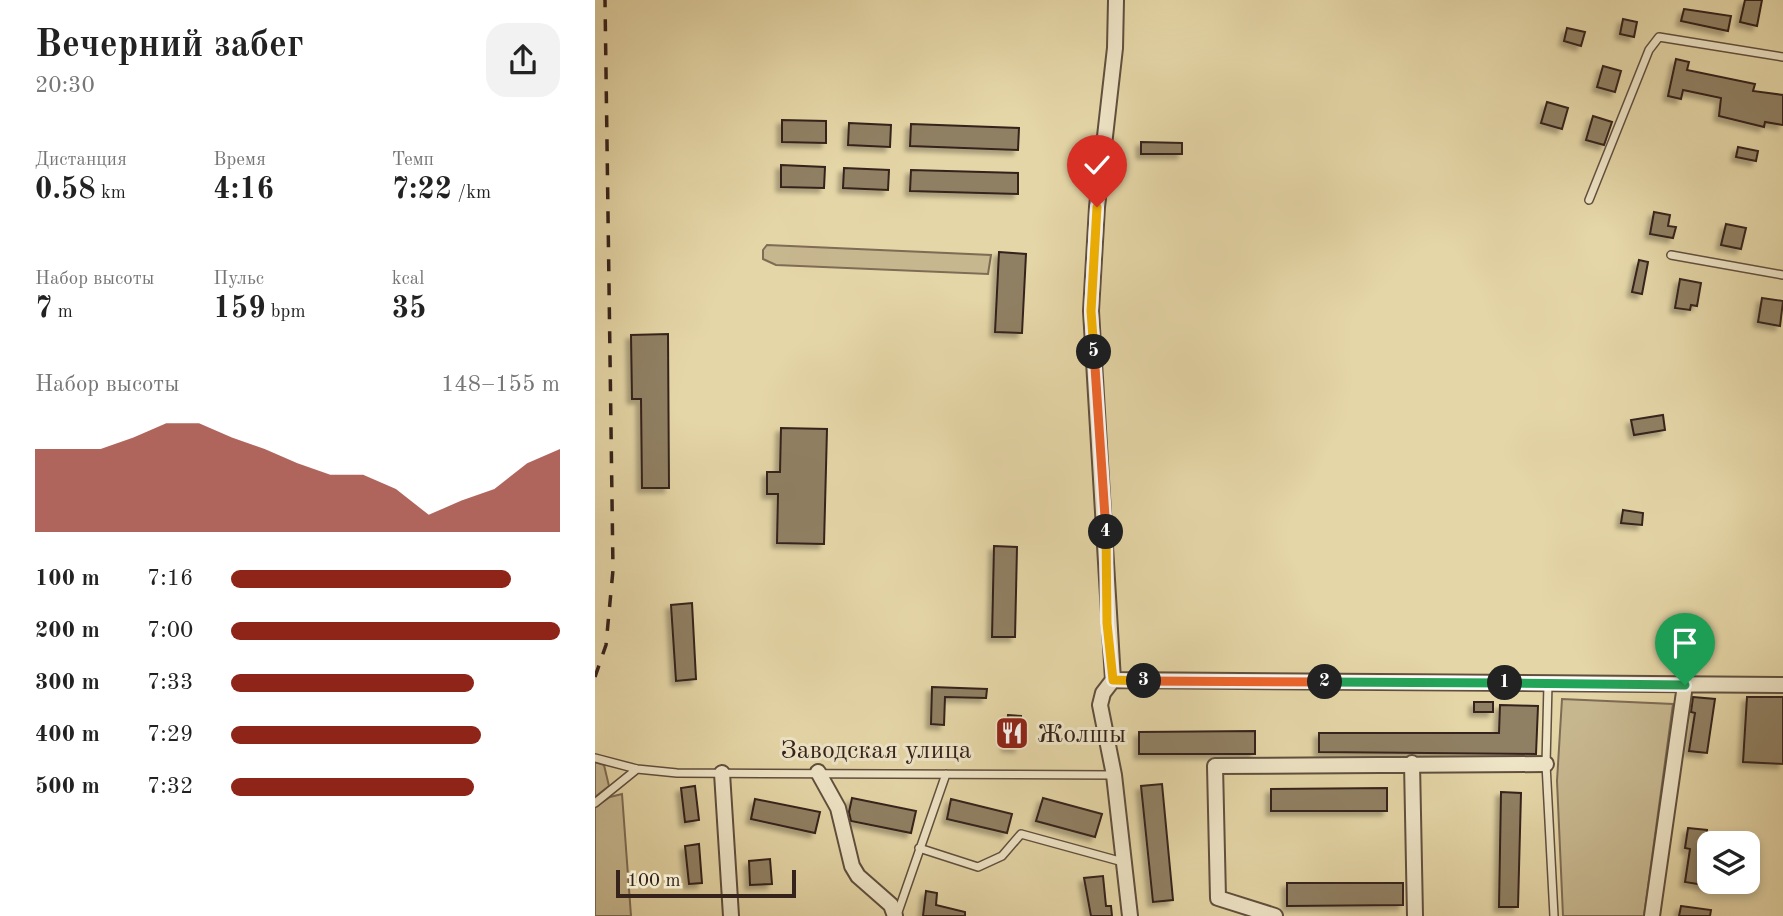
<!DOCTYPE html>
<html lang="ru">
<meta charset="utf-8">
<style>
:root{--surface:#fff;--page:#f2f2f2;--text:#222;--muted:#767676;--accent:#8f2418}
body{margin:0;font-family:"Old Standard TT",serif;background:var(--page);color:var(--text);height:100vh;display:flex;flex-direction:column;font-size:26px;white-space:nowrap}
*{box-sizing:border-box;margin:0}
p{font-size:23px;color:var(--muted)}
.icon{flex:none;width:38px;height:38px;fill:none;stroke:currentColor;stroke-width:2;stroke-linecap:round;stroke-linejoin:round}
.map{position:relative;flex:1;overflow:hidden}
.panel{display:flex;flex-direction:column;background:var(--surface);width:595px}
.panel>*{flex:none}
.controls{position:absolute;left:1102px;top:831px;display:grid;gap:14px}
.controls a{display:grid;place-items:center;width:63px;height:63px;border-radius:14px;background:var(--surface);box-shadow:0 4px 10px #0003;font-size:35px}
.scale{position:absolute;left:21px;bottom:18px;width:180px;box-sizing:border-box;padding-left:7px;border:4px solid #34221b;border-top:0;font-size:19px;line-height:24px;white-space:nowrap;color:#34221b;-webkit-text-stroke:5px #eee4c6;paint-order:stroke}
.pin{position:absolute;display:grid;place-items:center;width:60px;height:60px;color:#fff;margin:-72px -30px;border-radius:50% 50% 50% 0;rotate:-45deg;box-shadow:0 0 7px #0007}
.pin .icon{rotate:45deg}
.km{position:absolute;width:35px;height:35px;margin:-18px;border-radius:50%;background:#222;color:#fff;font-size:19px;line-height:35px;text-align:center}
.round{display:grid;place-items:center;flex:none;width:74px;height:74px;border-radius:21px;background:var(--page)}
.headline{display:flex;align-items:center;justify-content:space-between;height:119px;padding:0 35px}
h1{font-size:38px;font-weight:700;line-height:52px}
.figures{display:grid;grid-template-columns:repeat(3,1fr);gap:10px;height:119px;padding:7px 35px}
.figures div{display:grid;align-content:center}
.figures b{font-size:30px;font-weight:700}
.figures small{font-size:19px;font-weight:400}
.figures p{font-size:19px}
.chart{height:196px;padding:14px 35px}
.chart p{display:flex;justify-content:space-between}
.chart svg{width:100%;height:126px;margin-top:7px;fill:var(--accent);opacity:.7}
ul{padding:0 35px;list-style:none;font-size:23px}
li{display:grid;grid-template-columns:112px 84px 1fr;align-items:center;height:52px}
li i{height:18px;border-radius:9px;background:var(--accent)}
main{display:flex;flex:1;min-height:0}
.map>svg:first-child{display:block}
.green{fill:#c7b78f;stroke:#7e6c55;stroke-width:2}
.building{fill:#908064;stroke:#34221b;stroke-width:2;filter:url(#shadow)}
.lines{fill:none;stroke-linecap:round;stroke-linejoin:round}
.service-casing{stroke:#604f3e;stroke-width:10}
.minor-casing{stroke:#604f3e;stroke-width:18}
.service{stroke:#eee4c6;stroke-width:7}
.minor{stroke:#eee4c6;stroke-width:14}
.rail{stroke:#34221b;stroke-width:3.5;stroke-dasharray:12 12;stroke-linecap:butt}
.split-1-casing{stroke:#fff;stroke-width:14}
.split-2-casing{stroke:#fff;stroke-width:14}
.split-3-casing{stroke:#fff;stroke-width:14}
.split-4-casing{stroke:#fff;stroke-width:14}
.split-5-casing{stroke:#fff;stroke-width:14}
.split-6-casing{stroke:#fff;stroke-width:14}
.split-1{stroke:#22a559;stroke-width:9}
.split-2{stroke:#22a559;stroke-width:9}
.split-3{stroke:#f0652b;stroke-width:9}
.split-4{stroke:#f5b400;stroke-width:9}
.split-5{stroke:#f0652b;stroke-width:9}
.split-6{stroke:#f5b400;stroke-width:9}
.labels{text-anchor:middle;stroke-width:6;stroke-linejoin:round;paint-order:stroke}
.poi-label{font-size:26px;fill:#34221b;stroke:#eee4c6;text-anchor:start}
.street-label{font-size:26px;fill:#34221b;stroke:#eee4c6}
</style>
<main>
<section class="panel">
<div class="headline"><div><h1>Вечерний забег</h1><p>20:30</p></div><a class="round"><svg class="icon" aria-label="share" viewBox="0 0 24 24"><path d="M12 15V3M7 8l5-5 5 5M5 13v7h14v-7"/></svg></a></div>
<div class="figures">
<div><p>Дистанция</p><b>0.58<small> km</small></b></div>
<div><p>Время</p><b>4:16</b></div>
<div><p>Темп</p><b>7:22<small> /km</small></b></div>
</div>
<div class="figures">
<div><p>Набор высоты</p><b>7<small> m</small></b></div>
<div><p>Пульс</p><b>159<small> bpm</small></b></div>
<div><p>kcal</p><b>35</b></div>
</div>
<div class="chart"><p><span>Набор высоты</span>148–155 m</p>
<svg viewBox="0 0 160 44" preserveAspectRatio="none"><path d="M0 44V15L10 15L20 15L30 11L40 6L50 6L60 11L70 15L80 20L90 24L100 24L110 29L120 38L130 33L140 29L150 20L160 15V44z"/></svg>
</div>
<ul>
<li><b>100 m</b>7:16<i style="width:85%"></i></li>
<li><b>200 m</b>7:00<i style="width:100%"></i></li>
<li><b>300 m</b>7:33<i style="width:74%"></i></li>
<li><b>400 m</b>7:29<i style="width:76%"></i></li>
<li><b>500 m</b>7:32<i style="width:74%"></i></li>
</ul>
</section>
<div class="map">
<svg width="1188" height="916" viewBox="0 0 1188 916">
<defs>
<filter id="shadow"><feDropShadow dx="-4.5" dy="4.5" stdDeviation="2" flood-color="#0004"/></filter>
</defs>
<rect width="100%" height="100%" fill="#e5d6a7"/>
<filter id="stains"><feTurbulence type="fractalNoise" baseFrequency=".00286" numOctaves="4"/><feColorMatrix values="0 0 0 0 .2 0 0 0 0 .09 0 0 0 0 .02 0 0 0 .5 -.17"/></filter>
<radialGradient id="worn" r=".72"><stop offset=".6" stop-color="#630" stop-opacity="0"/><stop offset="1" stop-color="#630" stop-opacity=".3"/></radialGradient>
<path class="green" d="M172 245 195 246 396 255 393 274 181 265 168 259V250Z
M967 699 1078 704 1049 916H968L962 781Z
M0 762 9 765 14 786 0 797Z
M27 794 36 916H0V807L15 797Z"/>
<path class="building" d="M1150 0H1167L1162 26 1145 22Z
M1089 9 1136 16 1133 31 1086 21Z
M1028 19 1042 22 1039 37 1025 34Z
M972 28 990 32 986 46 969 41Z
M1081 59 1094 62 1092 70 1160 84 1158 91 1188 95V125L1170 122 1169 127 1124 116 1126 98 1088 90 1086 99 1073 96Z
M1008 66 1026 71 1020 92 1002 87Z
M952 102 973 108 967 129 946 123Z
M998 116 1017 122 1009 145 991 140Z
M187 120 231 121V143L187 142Z
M254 123 296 125 295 147 253 145Z
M316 124 424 128 423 150 315 146Z
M546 142 587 143V154H546Z
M1143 147 1163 151 1161 161 1141 157Z
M186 165 230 167 229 188 186 187Z
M249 168 294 170 293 190 248 188Z
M316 170 423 173V194L315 191Z
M1059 212 1075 215 1073 226 1081 227 1078 238 1055 234Z
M1131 224 1151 228 1146 249 1126 245Z
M404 252 431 254 427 333 400 332Z
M1044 260 1053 262 1047 294 1037 292Z
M1085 279 1106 283 1102 306 1096 305 1095 310 1080 308Z
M1167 298 1188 301 1185 326 1163 322Z
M73 334 74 488H47L46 399H37L36 335Z
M1068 415 1070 430 1039 435 1036 420Z
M186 428 232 429 229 544 182 543 183 494H172V472H185Z
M1028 510 1048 513 1047 525 1026 523Z
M399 546 422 547 420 637H397Z
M97 603 101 679 81 681 76 605Z
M337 687 392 689 391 698 350 697 349 725 336 724Z
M1098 697 1120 699 1112 753 1094 751 1100 713 1096 712Z
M1152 697H1188V764L1148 762Z
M879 702H898V712H879Z
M905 705 943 706 941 754 724 752V733H904Z
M413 715 426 716 424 748 411 747Z
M660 731V754H544V732Z
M567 784 578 900 558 902 546 786Z
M100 786 104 820 90 822 86 788Z
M792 788V811H676V789Z
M906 792 926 793 923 907H904Z
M257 798 321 811 316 833 256 821 254 812Z
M448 798 507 814 500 837 441 821Z
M160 799 225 812 220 833 156 819Z
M356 799 417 814 412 833 352 819Z
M1093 828 1112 830 1115 886 1090 882 1095 849 1090 848Z
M104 844 107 883 94 884 90 846Z
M175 859 177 884 155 885 154 861Z
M508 876 511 906H516L517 916H496L489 878Z
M692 883H808V905L692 906Z
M331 891 342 893 341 905 370 912V916H328Z
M1086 906 1116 910 1115 916H1084Z"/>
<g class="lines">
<g class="service-casing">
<path id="service" d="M994 200 1054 50 1064 37 1188 57
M1076 255 1188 275
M953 684 951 764 959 916
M0 758 42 769 82 773 519 775
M0 803 42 769
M324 848 383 867 407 856 426 834 528 862
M302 915 351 774"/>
</g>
<g class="minor-casing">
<path id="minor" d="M518 680 496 311 502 207 520 48 521 0
M518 680 1188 685
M518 680 508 693 505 705 519 775 535 916
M817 763 820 916
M223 772 243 808 257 866 263 876 296 905 300 916
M127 773 136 916
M680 916 623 898 620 766 951 764
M1057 916 1090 685"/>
</g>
<use href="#service" class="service"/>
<use href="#minor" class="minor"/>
<path class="rail" d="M0 677 11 645 18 570 10 0"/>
</g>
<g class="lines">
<g class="split-1-casing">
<path id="split-1" d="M910 683 1090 685"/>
</g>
<g class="split-2-casing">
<path id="split-2" d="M730 682 910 683"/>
</g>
<g class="split-3-casing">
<path id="split-3" d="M549 681 730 682"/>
</g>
<g class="split-4-casing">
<path id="split-4" d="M511 532 512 623 518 680 549 681"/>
</g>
<g class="split-5-casing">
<path id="split-5" d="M499 352 511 532"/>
</g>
<g class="split-6-casing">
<path id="split-6" d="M499 352 496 311 502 207"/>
</g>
<use href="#split-1" class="split-1"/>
<use href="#split-2" class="split-2"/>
<use href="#split-3" class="split-3"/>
<use href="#split-4" class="split-4"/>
<use href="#split-5" class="split-5"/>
<use href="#split-6" class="split-6"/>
</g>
<defs>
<g id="restaurant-square" transform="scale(1.75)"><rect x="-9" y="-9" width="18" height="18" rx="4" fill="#8f2418" stroke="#eee4c6"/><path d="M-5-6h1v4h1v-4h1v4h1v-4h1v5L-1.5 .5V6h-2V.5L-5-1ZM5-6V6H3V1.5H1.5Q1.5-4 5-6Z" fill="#fff"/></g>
</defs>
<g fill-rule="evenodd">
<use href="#restaurant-square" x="417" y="733"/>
</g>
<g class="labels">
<g class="poi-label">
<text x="442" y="742">Жолшы</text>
</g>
<g class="street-label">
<text x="281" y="758">Заводская улица</text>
</g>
</g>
<rect width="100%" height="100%" filter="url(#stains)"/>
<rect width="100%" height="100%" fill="url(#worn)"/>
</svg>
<div class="controls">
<a><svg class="icon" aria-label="layers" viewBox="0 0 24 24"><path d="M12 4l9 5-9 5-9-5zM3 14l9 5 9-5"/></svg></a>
</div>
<div class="scale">100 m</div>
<div class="pin" style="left:1090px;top:685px;background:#1e9e55"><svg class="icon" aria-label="arrive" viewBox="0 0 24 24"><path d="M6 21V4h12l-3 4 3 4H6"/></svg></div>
<div class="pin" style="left:502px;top:207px;background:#d93025"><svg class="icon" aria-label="check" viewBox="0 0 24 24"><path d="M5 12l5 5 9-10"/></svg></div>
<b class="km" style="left:910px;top:683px">1</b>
<b class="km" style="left:730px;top:682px">2</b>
<b class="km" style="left:549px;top:681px">3</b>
<b class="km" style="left:511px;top:532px">4</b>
<b class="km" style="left:499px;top:352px">5</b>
</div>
</main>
